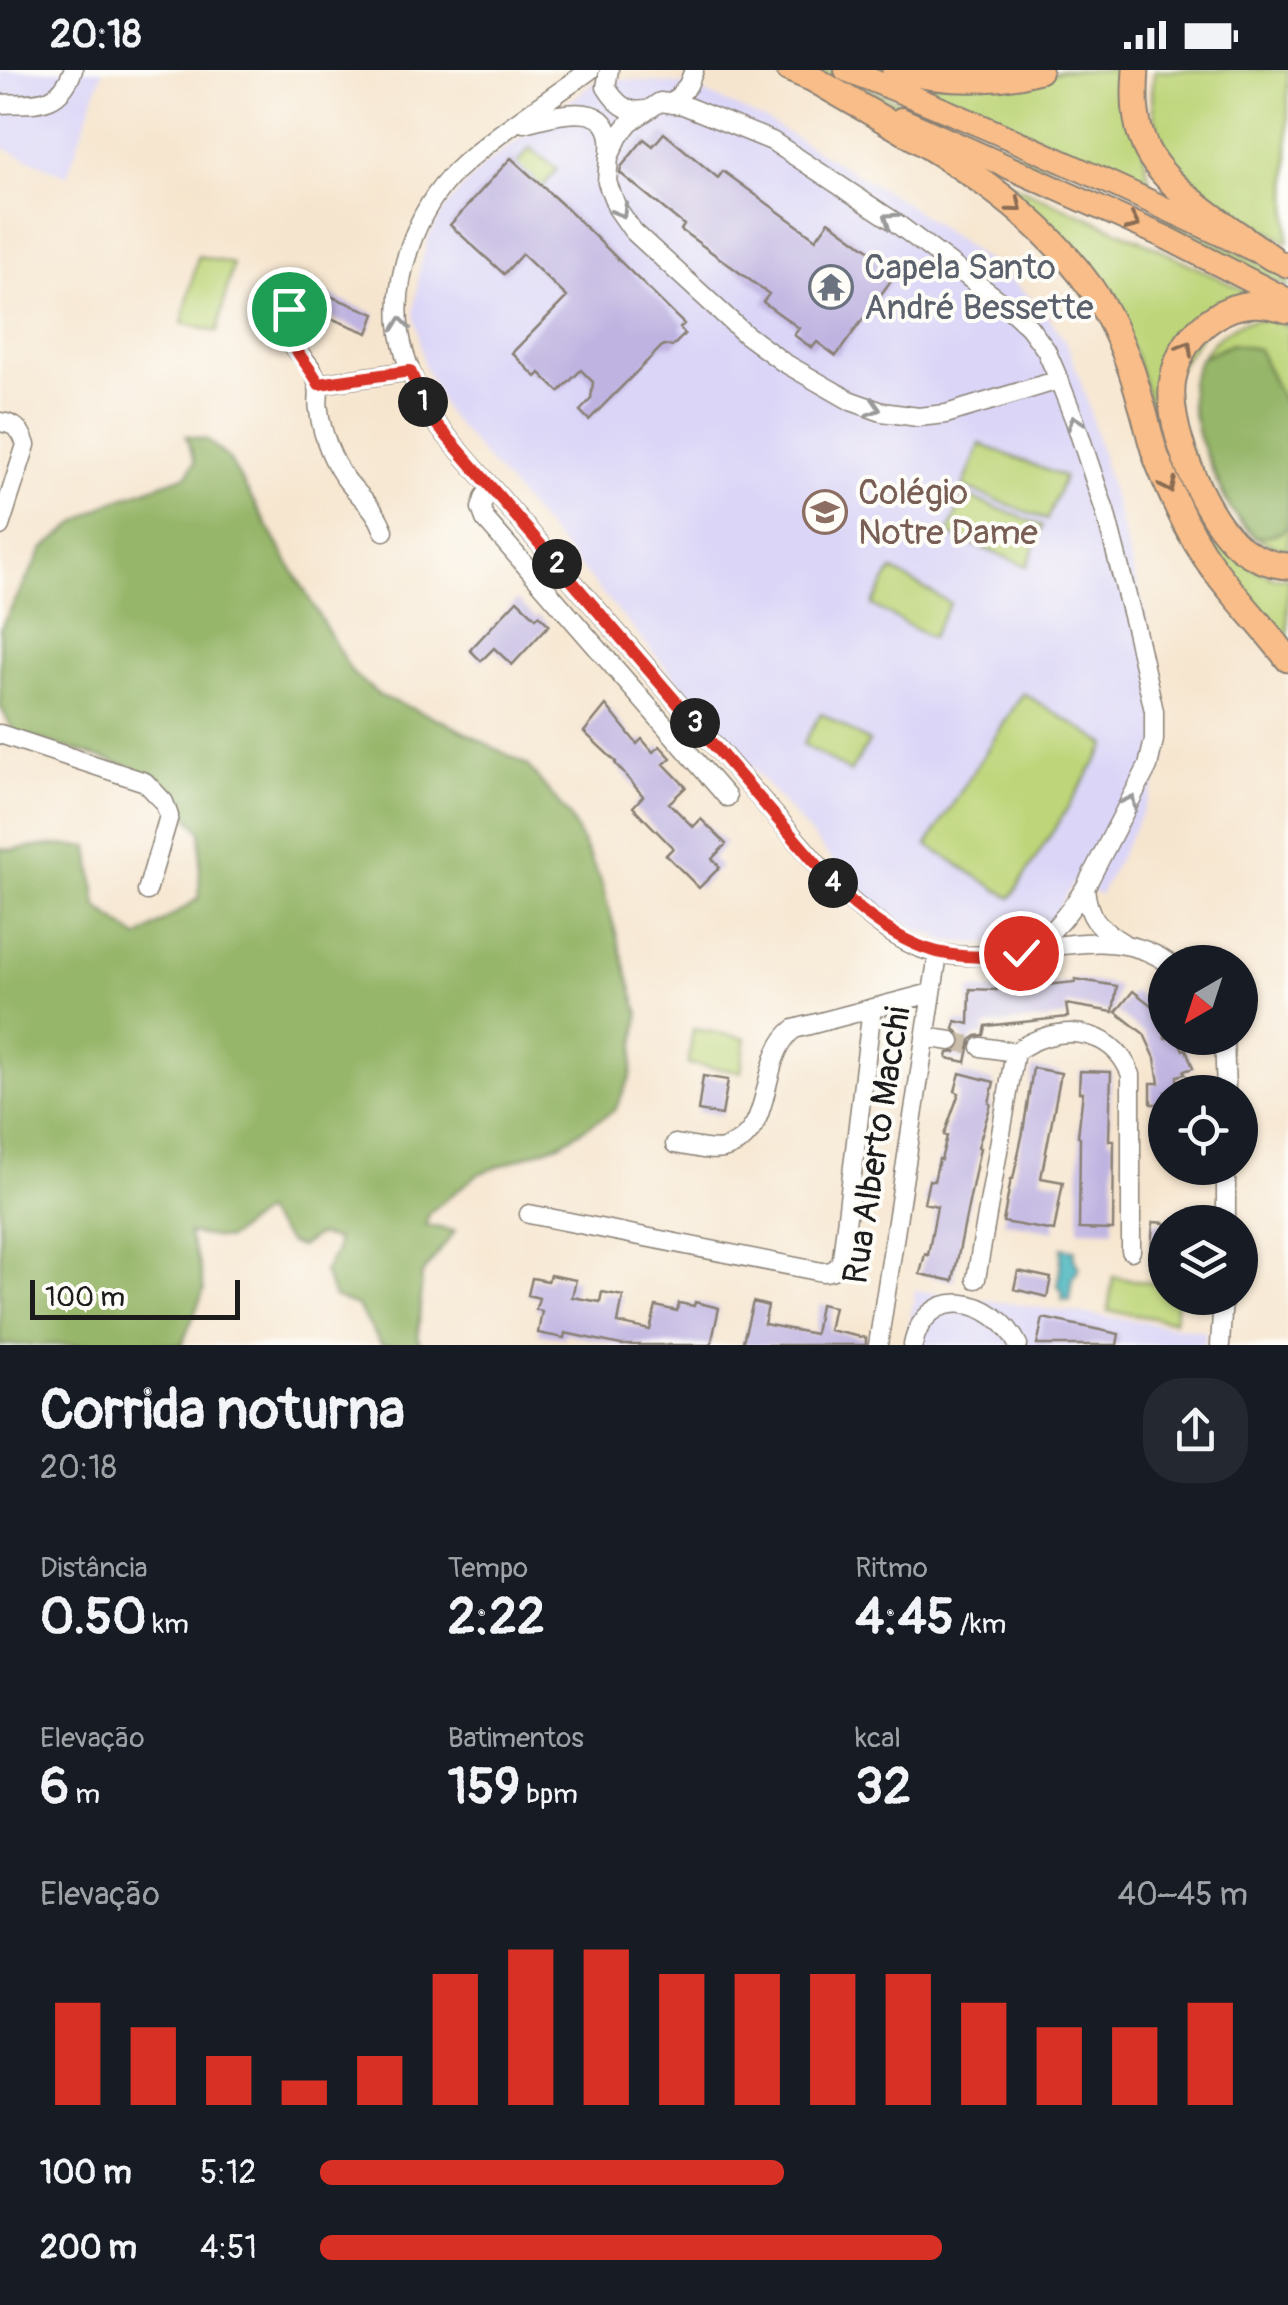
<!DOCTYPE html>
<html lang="pt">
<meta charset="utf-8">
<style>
:root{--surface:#171b24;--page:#242831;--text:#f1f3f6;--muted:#9ea1a6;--accent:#d93025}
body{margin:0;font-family:Pangolin,sans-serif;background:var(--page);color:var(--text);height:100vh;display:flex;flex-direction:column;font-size:38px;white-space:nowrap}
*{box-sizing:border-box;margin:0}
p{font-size:32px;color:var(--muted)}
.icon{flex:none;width:55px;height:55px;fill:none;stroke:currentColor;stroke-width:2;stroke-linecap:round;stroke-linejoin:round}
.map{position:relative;height:1275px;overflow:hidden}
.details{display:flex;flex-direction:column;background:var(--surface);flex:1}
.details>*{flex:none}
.needle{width:65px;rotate:219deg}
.buttons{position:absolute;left:1148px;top:875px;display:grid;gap:20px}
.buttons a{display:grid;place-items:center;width:110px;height:110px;border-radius:50%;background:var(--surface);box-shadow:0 2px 8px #0004;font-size:50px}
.scale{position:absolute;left:30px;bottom:25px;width:210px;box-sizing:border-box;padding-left:10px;border:5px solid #1c1c1c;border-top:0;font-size:28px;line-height:35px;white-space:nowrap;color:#1c1c1c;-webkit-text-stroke:8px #fdfcf7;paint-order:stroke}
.pin{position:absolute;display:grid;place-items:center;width:85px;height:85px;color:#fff;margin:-42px;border:5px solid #fff;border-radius:50%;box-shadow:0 2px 10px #0007}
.km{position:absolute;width:50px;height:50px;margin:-25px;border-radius:50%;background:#222;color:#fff;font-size:28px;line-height:50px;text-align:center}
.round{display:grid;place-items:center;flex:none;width:105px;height:105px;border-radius:40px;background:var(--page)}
.summary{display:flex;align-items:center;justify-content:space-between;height:170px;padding:0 40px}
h1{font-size:55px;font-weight:800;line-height:75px}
.figures{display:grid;grid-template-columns:repeat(3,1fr);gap:15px;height:170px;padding:10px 40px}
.figures div{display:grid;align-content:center}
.figures b{font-size:50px;font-weight:800}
.figures small{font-size:28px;font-weight:400}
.figures p{font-size:28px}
.chart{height:280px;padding:20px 40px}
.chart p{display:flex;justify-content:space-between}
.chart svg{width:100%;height:180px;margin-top:10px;stroke:var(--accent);stroke-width:6}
ul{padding:0 40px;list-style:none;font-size:32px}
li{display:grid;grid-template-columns:160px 120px 1fr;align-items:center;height:75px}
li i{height:25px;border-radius:12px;background:var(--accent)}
.status{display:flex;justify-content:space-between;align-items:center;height:70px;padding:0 50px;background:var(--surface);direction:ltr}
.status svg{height:28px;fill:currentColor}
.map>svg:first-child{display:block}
.built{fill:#dbd6f7}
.green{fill:#bed579;stroke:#6d784a;stroke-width:2.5}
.forest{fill:#96b669;stroke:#596942;stroke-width:2.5}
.water{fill:#42b2bc;stroke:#2f676c;stroke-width:2.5}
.building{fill:#bfb4e1}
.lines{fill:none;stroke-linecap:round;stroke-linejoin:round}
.minor-tunnel{stroke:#cabdaa;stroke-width:18;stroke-dasharray:18 9;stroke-linecap:butt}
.minor-casing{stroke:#898075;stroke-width:21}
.major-casing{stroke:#898075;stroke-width:26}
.highway-casing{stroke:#898075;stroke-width:29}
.minor{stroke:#fff;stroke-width:18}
.major{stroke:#f8bd88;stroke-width:22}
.highway{stroke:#f8bd88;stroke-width:25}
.oneway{stroke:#8a6c52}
.oneway2{stroke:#999}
.route-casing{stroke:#fff;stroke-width:20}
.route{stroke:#d93025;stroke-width:12}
.labels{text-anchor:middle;stroke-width:8;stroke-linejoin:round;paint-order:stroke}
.worship-label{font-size:35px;fill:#5b616d;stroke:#fdfcf7;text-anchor:start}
.education-label{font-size:35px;fill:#785e54;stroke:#fdfcf7;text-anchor:start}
.street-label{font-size:35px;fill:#1c1c1c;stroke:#fdfcf7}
</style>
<div class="status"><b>20:18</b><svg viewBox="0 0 49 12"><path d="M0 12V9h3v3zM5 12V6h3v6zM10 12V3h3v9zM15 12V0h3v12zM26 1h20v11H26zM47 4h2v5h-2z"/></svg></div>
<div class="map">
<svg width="1288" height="1275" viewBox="0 0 1288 1275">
<rect width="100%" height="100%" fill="#fdfcf7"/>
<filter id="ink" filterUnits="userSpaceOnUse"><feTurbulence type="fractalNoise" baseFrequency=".01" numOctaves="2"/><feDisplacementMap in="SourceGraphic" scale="20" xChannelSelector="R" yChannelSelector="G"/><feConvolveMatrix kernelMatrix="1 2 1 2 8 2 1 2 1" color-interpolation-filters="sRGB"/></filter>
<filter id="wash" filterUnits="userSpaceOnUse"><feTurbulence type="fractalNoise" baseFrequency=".0048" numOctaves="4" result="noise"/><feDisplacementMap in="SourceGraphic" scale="40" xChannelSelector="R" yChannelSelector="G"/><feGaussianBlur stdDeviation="2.25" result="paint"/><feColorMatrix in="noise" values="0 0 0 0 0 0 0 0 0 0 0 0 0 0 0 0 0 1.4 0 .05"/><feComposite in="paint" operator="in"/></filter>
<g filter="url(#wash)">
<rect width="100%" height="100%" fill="#f6e5ce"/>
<path class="built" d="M0 0H103L67 106 0 76Z
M602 7 688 15 769 52 904 132 997 198 1044 239 1068 276 1085 324 1145 543 1166 642 1167 686 1152 723 1100 825 1073 813 1049 854 1031 870 989 874 945 871 904 853 866 829 445 341 424 295 414 243 420 196 429 166 444 140 464 116 487 93Z
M915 1220 1206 1261 1204 1275H906Z"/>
<path class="green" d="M810 0H826L1174 152 1288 207V217L1170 160Z
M1062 0H1127L1150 115 924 19 923 12 1037 9Z
M1155 0H1288V173C1223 133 1135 92 1155 0Z
M530 78 557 99 498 173 471 152Z
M1010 114 1140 170 1253 225 1227 227 1160 325 1251 497 1272 507 1288 508V577L1220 493 1173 409 1134 282 1010 122Z
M198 186 233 194 217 262 182 253Z
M1267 249 1288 256V479C1278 477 1267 474 1259 469 1235 454 1221 423 1211 398 1193 352 1175 306 1218 268 1233 254 1247 250 1267 249Z
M980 374 1064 407 1047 450 963 417Z
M964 425 1043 456 1027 496 948 464Z
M892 500 950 533 931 568 872 535Z
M1023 623 1107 675 1011 828 927 775Z
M821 643 869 672 850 702 803 674Z
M693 959 746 968 741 1002 688 994Z
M1113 1207 1165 1215V1228H1178L1174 1251 1108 1241Z"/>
<path class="forest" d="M1231 274 1258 279 1288 342V456L1280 463 1256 468 1231 440 1199 368 1191 335V310L1200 288Z
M186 366 207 370 229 389 352 603 380 626 443 651 527 695 569 746 600 808 639 944 631 1006 615 1040 561 1073 478 1104 430 1142 425 1155 455 1161 422 1204 418 1268 421 1275H382L357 1236 334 1227 324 1202 336 1181 337 1170 317 1165 300 1177 289 1173 263 1142 227 1169 188 1163 199 1194 204 1220 182 1275H0V778L11 780 52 775 89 777 97 837 138 868 199 828 201 761 170 727 134 698 14 662 0 636V559L43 479 77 452 109 433 187 405 195 392Z"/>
<path class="water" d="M1062 1178 1075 1180 1074 1189 1079 1198 1073 1209 1070 1231 1062 1230 1063 1223 1058 1216Z"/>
<g id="blocks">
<path class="building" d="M664 63 718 108 723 101 816 169 829 151 898 201 836 286 817 272 812 278 794 265 799 258 763 232 769 224 681 160 684 155 620 103 621 97 644 69 653 76Z
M511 88 565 137 684 254 680 258 685 264 673 276 663 275 589 350 580 341 591 329 593 312 581 300 559 322 540 303 536 307 512 283 567 227 522 184 504 204 450 155Z
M307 217 375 244 368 263 305 238 308 226Z
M517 530 536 548 539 545 549 555 512 595 494 578 481 591 470 580Z
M606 635 637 674 642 669 653 682 660 676 671 688 664 694 686 717 669 733 693 757 701 749 726 774 712 789 720 797 699 818 666 785 673 778 633 737 643 726 615 693 616 692 584 662Z
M1016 900 1017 909 1037 908 1038 916 1075 912V909L1117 916 1113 942 1066 934 1068 947 986 956 984 965 976 966 971 970 966 992 947 988 948 983 956 982 963 974 962 966 954 959 956 951 969 954 970 919 997 920 996 902Z
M1133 921 1165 946V968H1177L1183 980 1186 979 1193 998 1184 1001 1185 1004 1177 1006V1022H1165V1034H1151V1013H1159L1155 988 1144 964 1116 942Z
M1033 998 1061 1003 1041 1108 1063 1112 1054 1161 1003 1152 1011 1109H1013L1023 1062Z
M1080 1001 1111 1002 1109 1070H1114L1113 1160 1079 1159 1080 1067 1078 1066 1083 1022H1079Z
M960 1003 994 1012 989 1033 991 1034 978 1077 980 1078 953 1211 920 1204 925 1184 928 1185 937 1136 924 1133 929 1110 934 1111 939 1089 941 1090 947 1066 944 1065 959 1023 955 1021Z
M703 1006 728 1010 722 1045 698 1041Z
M1153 1152 1165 1153V1197L1150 1196Z
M1018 1201 1051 1208 1047 1227 1014 1219Z
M550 1205 576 1210 572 1227 600 1232 602 1222 623 1226 618 1253 650 1260 656 1236 677 1241 679 1233 694 1236 695 1232 719 1238 711 1275H621L565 1263 564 1268 538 1263 542 1241 536 1239 539 1228 528 1225 532 1208 548 1211Z
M753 1232 768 1236 764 1254 815 1264 820 1234 834 1237 829 1260 866 1268V1275H742Z
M1043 1248 1119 1264 1117 1275H1037Z"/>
</g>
</g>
<g filter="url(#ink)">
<use href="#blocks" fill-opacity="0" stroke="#898075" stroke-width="2.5"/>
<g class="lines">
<path class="minor-tunnel" d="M951 971 981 977"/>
<g class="minor-casing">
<path id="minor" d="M590 0C545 33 496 63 456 101 416 140 392 208 400 263 405 294 418 321 432 349L844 825C872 849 904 878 941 884 1015 896 1103 847 1167 892
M609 0 606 17C616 33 626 43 645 40
M0 34C35 32 59 39 73 0
M672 34 688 15 694 0
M524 53C556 45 615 26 610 81
M296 226C267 278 314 281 318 317 320 324 317 332 319 340 321 359 329 382 339 399 353 424 373 431 384 461
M1059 310 946 344 918 347 882 342 851 331 823 315 783 292 745 264 633 161 617 138 607 112 609 87 619 66 630 52 660 32 683 35 772 71 892 150 1004 234 1029 257 1046 280 1059 310 1075 351 1105 441 1136 561 1154 641V670L1148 696 1085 818
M319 314 410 301
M0 352C16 354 21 360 26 375L0 456
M492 419 485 426 481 438 485 449 727 727
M0 664 145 712 164 732 169 746 147 821
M1029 878C1054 863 1069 842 1085 818 1088 848 1098 858 1123 873
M925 967 951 971
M1224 968 1226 1022
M981 977 1015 982C1055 953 1112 955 1131 1005V1181
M675 1074C690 1076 709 1082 723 1079 778 1065 756 988 794 959L931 923
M529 1144 822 1202C833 1202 838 1199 842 1188L872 938
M1226 1152V1098
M976 1209 1015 982
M878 1275 938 884
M913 1275C926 1213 995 1227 1018 1275
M1220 1275 1223 1228"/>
</g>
<g class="major-casing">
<path id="major" d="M788 0 831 18
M846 0C996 59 1142 127 1288 196
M901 49 1167 168 1288 230"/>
</g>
<g class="highway-casing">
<path id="highway" d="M895 0C943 11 992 14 1039 0
M1136 0C1134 26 1134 52 1145 76 1163 119 1235 161 1272 188
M815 10C915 69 1023 121 1091 218 1116 254 1131 294 1142 336 1148 355 1151 376 1159 394 1173 429 1189 465 1211 495 1235 528 1264 557 1288 589
M1288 240C1262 232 1238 231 1215 247 1193 261 1178 282 1173 309 1165 354 1201 439 1233 471 1246 485 1269 495 1288 496"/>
</g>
<use href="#minor" class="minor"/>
<use href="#major" class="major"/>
<use href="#highway" class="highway"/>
</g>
<defs><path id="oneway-chevron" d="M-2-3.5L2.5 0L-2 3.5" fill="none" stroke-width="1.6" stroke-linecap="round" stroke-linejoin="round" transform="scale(2.5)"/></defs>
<g class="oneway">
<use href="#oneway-chevron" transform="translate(1016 136) rotate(39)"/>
<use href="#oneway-chevron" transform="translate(1133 153) rotate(24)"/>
<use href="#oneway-chevron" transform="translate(1186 278) rotate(-59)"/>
<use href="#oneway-chevron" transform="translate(1169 416) rotate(65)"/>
</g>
<g class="oneway2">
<use href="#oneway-chevron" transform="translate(621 141) rotate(60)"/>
<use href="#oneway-chevron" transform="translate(890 149) rotate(-145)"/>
<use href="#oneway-chevron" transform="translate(401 254) rotate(-96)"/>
<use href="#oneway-chevron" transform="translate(874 338) rotate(17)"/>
<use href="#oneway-chevron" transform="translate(1075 352) rotate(-109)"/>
<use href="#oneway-chevron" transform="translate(1130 732) rotate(-63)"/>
</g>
</g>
<g class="lines" filter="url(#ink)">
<g class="route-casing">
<path id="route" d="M289 239C282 274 304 286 319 314L410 301 432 349 844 826C903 876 941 896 1021 883"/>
</g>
<use href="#route" class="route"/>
</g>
<defs>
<g id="temple-ring" transform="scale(2.25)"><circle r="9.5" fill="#fdfcf7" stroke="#6b7280" stroke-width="1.5"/><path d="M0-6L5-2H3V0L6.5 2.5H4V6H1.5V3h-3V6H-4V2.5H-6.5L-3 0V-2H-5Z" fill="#6b7280"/></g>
<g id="school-ring" transform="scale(2.25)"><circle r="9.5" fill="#fdfcf7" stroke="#8d6e63" stroke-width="1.5"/><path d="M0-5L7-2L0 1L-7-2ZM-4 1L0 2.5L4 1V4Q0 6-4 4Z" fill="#8d6e63"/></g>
</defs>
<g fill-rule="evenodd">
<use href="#temple-ring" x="831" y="217"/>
<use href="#school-ring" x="825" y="442"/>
</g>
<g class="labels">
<g class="worship-label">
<text x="864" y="209">Capela Santo<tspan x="864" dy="40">André Bessette</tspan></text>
</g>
<g class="education-label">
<text x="858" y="434">Colégio<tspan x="858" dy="40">Notre Dame</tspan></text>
</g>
<g class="street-label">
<text transform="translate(876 1075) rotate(-81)" y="12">Rua Alberto Macchi</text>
</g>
</g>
</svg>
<div class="buttons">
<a><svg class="needle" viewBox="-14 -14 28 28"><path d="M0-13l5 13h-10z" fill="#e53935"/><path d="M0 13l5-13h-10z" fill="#9ea1a6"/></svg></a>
<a><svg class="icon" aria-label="locate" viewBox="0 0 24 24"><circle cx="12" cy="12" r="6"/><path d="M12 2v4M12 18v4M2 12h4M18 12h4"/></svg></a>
<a><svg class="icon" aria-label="layers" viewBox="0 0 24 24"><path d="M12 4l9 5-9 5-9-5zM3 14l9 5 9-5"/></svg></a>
</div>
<div class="scale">100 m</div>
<div class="pin" style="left:289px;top:239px;background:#1e9e55"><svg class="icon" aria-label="arrive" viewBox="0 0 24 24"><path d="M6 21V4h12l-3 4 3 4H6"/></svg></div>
<div class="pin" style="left:1021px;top:883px;background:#d93025"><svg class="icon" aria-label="check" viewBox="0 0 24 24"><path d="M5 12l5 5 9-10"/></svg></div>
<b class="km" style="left:423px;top:332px">1</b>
<b class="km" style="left:557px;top:494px">2</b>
<b class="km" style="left:695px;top:653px">3</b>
<b class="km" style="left:833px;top:813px">4</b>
</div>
<section class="details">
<div class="summary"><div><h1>Corrida noturna</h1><p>20:18</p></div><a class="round"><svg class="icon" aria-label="share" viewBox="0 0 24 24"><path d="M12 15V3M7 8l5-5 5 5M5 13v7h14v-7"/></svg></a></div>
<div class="figures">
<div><p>Distância</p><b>0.50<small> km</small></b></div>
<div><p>Tempo</p><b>2:22</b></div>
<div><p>Ritmo</p><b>4:45<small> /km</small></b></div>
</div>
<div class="figures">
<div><p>Elevação</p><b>6<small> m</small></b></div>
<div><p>Batimentos</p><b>159<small> bpm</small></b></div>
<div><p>kcal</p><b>32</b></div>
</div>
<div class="chart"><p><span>Elevação</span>40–45 m</p>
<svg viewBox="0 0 160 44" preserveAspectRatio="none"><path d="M5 44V19M15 44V25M25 44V32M35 44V38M45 44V32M55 44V12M65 44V6M75 44V6M85 44V12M95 44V12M105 44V12M115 44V12M125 44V19M135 44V25M145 44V25M155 44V19"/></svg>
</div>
<ul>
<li><b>100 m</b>5:12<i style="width:50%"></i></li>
<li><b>200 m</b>4:51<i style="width:67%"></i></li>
</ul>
</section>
